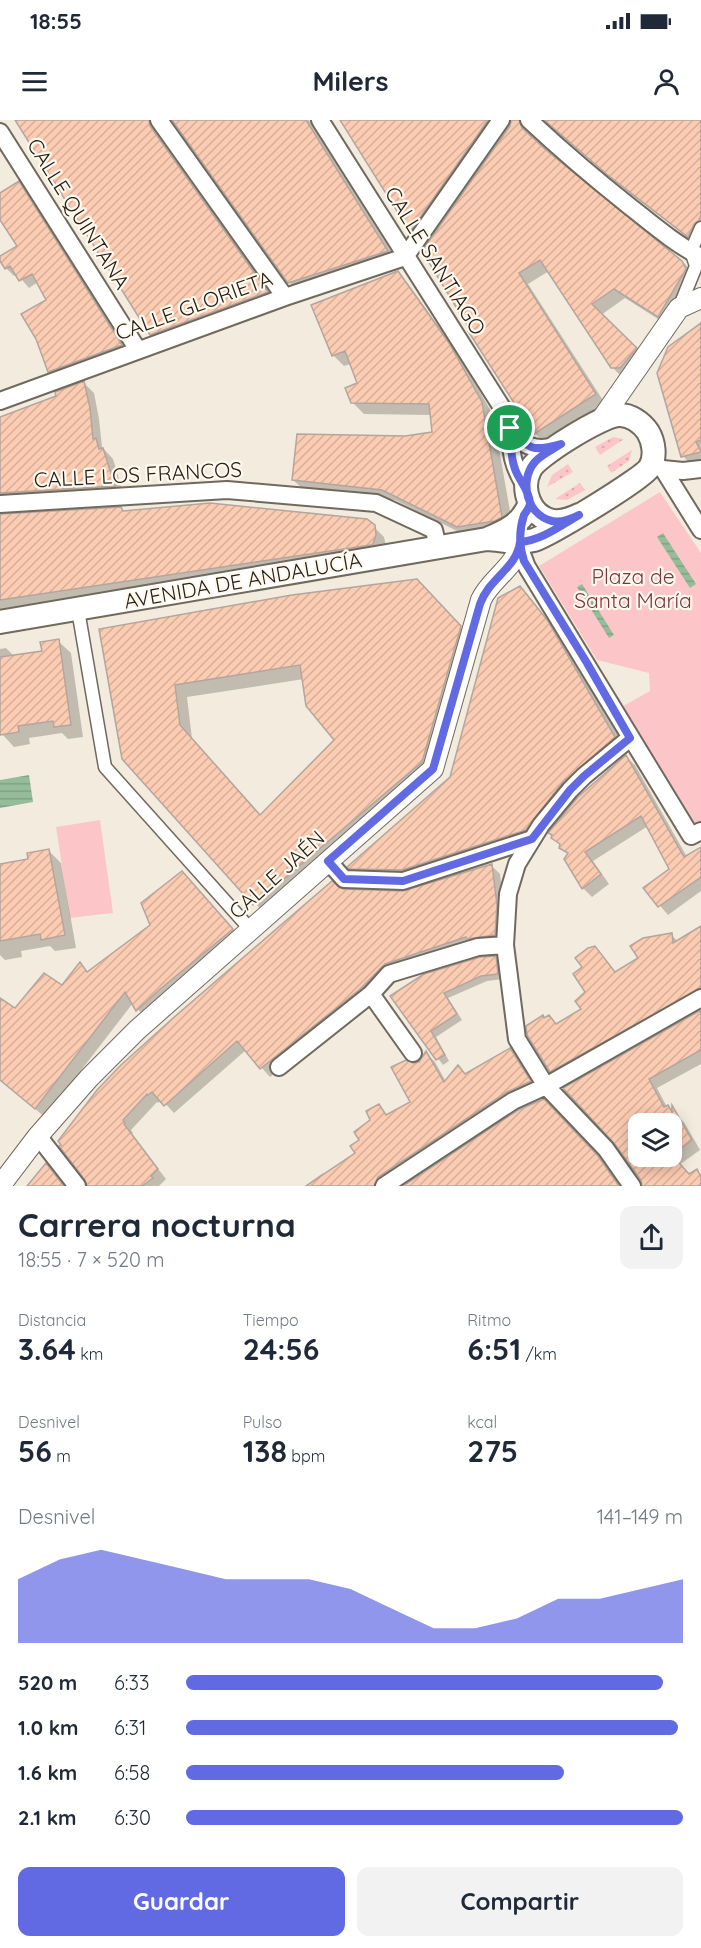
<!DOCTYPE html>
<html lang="es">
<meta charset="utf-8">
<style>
:root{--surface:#fff;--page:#f2f2f3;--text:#1f2937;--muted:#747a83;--accent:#626ae3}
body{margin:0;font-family:Quicksand,sans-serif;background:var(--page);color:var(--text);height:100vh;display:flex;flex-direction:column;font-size:22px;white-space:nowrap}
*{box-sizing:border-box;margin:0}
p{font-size:20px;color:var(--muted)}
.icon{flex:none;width:33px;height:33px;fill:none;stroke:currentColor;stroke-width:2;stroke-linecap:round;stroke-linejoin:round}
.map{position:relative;height:1066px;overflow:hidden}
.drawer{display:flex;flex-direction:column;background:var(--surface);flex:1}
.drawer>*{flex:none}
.tools{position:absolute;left:628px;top:993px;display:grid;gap:12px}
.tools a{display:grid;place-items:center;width:54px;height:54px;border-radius:12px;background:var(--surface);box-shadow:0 3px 15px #0003;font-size:30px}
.pin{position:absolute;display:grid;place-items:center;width:51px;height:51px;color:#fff;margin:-26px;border:3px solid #fff;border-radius:50%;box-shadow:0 2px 6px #0007}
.round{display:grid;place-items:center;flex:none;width:63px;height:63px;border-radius:12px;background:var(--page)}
.headline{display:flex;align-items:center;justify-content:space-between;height:102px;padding:0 18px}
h1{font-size:33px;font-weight:700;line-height:45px}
.metrics{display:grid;grid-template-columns:repeat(3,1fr);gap:9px;height:102px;padding:6px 18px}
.metrics div{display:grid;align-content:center}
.metrics b{font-size:30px;font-weight:700}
.metrics small{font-size:16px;font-weight:400}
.metrics p{font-size:16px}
.chart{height:168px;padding:12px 18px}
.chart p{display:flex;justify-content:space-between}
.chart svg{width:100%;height:108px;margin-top:6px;fill:var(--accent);opacity:.7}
.cta{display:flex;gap:12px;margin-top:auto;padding:12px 18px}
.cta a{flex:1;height:69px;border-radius:12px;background:var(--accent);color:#fff;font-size:24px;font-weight:700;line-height:69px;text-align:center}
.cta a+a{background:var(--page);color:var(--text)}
ul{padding:0 18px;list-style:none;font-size:20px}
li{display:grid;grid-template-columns:96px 72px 1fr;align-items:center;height:45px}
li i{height:15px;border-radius:8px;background:var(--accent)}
.status{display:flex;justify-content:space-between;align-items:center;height:42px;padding:0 30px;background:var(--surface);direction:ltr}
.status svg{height:16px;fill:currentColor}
header{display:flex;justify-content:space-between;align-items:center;height:78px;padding:0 18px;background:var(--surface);font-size:27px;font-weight:700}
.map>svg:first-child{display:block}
.green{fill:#fcc6c8}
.garden{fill:url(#garden-dots)}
.water{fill:url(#water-rules)}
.shadow{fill:#0003;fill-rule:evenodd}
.building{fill:url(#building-hatch);stroke:#b4a59e;stroke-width:1.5;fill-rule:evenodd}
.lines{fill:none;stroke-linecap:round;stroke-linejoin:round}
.pedestrian-casing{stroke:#70695d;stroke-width:15}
.minor-casing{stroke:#70695d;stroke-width:20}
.tertiary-casing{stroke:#70695d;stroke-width:22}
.secondary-casing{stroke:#70695d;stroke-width:26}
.pedestrian{stroke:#fff;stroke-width:12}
.minor{stroke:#fff;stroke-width:16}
.tertiary{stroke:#fff;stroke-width:20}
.secondary{stroke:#fff;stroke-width:22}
.route-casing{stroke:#fff;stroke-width:12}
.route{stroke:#626ae3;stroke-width:8}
.labels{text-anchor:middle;stroke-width:4.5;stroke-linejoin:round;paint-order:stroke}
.street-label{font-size:21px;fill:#24211c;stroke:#fff8ed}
.park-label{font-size:21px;fill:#7a373e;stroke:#fff8ed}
</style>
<div class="status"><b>18:55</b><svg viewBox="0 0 49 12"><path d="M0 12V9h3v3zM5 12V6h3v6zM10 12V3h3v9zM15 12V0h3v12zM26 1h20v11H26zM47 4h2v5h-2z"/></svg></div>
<header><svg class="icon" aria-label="menu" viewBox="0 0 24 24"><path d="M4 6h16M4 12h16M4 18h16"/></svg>Milers<svg class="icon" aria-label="person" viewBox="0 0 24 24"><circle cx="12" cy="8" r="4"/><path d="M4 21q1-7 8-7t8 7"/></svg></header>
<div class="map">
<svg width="701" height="1066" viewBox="0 0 701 1066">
<defs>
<pattern id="garden-dots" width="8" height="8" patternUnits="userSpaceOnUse" patternTransform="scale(1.5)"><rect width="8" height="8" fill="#fcc6c8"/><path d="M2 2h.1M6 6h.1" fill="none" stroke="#d8aaab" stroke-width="1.8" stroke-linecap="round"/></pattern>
<pattern id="water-rules" width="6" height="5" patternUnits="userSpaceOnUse" patternTransform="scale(1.5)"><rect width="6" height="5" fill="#96bd9a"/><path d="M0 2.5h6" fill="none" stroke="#81a284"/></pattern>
<pattern id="building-hatch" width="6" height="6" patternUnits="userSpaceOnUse" patternTransform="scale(1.5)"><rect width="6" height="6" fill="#fbcbb2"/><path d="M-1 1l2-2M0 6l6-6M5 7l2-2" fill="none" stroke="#d7ae98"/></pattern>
</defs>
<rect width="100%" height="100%" fill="#f3ebdd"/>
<path class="green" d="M660 372 701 433V704L693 709 618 589 650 571 649 553 597 540 539 446Z
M100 700 113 793 70 798 56 707Z"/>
<path class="garden" d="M613 317 624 319 600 335 595 327Z
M632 330 629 341 611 353 607 346Z
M568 344 573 352 547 367 552 355Z
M580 363 585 370 567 380 555 379Z"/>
<path class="water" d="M663 413 696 464 690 468 657 417Z
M582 464 614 515 609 518 577 467Z
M29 655 33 682 0 688V660Z"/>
<path class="shadow" d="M17 0H309L399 144 301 174 289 162 175 2 170 1 161 9 162 20 279 184 164 226 151 214Z
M342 0H509L511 3 505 6 423 123 411 111Z
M543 0H701V121L699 126 634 77Z
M19 63 27 71 129 233 57 260 49 252 48 181 38 162 29 168 17 154 14 156 6 148 19 126 0 97V75Z
M608 84 679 138 690 149 669 206 625 178 601 195 646 239 623 258 612 247 549 151 528 164 606 285 545 324 535 313 424 131Z
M398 153 409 165 460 236 493 295 513 408 469 417 395 380 305 371 293 360 405 317 434 313 432 295 364 294 352 282 359 264 351 244 344 246 333 235Z
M701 205V344L693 347 683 336Z
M84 263 94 273 99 299 102 327 113 339 124 376 0 392V298L58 277Z
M121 389 124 392 374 407 384 417 386 426 0 491V396Z
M520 467 532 480 565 524 627 630 575 675 538 722 415 762 363 760 350 747 452 658Z
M429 473 473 520 434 655 267 796 255 783 101 510ZM304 559 336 620 261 697 192 619 187 577Z
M58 521 71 533 83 617 68 619 62 613 29 618 30 624 14 627 2 614 0 603V529L6 528 14 536 43 532Z
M626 637 635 645 687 737 701 729V771L668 795 645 768 671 749 648 706 593 741 609 764 592 777 583 768 569 735 553 718Z
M49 731 61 743 76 828 55 831 50 826 21 831 22 837 5 840 0 835V746L30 740Z
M491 745 500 754 505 795 504 824 394 853 368 879 270 957 246 930 174 993 162 980 158 983 157 982 131 1010 133 1013 131 1014 166 1059 159 1066H88L87 1059 61 1026 343 771 403 773Z
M191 762 242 820 147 900 133 883 45 997 0 960V888L15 890 62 867 80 844 88 853 152 806Z
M701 808V880L560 960 551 951 545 899 549 897 557 905 583 890 616 853 672 815 678 822Z
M495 838 501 843 503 859 487 861 448 878 462 900 436 917 449 941 443 945 392 876Z
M701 892V944L657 968 667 987 684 1002 700 1030 679 1045 689 1055 697 1051 701 1055V1066H644L642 1060 616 1022 565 969ZM639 1004H672V1036H639Z
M510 930 519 939 539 971 387 1066H305L323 1053 325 1055 357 1034 361 1020 379 986 388 996 412 982 413 945 420 943 426 933 435 942 446 962 458 947 466 955Z
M543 980 607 1047 620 1066H406L519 992Z"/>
<path class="building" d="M15 0H149L150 6 268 172 150 215Z
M172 0H306L388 131 288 163Z
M340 0H488L410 112Z
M511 0H519L522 8 546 30 682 141 686 149 658 197 614 169 592 184 637 228 620 248H611L540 140 519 153 596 274 534 314 468 211 470 210 422 131 510 6Z
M544 0H701V95L699 100 694 104 688 117 609 56Z
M19 61 122 225 48 252 36 219 21 194 46 180 32 154 19 161 10 146 5 149 0 141V136L17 126 0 100V73Z
M398 151 449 223 482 282 502 397 495 401 457 407 382 370 292 360 297 314 405 316 432 312 429 284 351 283 345 268 357 263 345 231 332 236 311 185Z
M701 203V320L696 322 701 332 681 337 657 253 668 227Z
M84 261 90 288 93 319 96 318 99 329 103 328 115 366 0 373V297L56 276 55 272Z
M210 383 367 399 375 405 376 415 373 424 371 425 0 480V394L121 387 123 391Z
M417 459 461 506 422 642 253 785 122 639 99 509 292 475ZM300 545 306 586 334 620 260 695 180 605 175 565Z
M520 466 548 501 615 617 562 663 526 710 402 750 349 749 347 747 450 657 498 478Z
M59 519 71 605 54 607 53 601 18 606 19 612 0 615V537L42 531 40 522Z
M626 635 684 737 701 727V757L658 787 643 768 669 749 641 696 585 732 601 754 582 769 564 739 568 733 559 728 560 724 551 718 552 715 548 713 578 677Z
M49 729 65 815 41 820 40 814 0 821V744L28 739 27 733Z
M492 744 497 785 495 815 467 819 466 817 385 844 359 870 260 949 237 921 164 986 152 972 148 975 147 974 123 1000 125 1003 124 1004 158 1049 151 1056 153 1058 142 1066H87L85 1060 59 1026 61 1025 58 1021 97 970 121 945 172 899 332 761 343 769 403 771Z
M182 751 233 809 159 870 136 891 125 872 35 989 0 960V878L15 888 44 853 62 865 80 842 87 852 150 805 141 783Z
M701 806V868L550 952 527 915 526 906 543 895 544 898 549 895 556 904 581 889 575 881 585 872 573 854 582 847 575 838 588 828 595 826 615 852 638 838 630 826 643 818 672 813 673 823Z
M496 836 498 854 481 856 444 873 457 894 431 911 445 935 436 940 390 876 424 854 480 837Z
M701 890V930L649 959 664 987 668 985 672 992V985L692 1020 672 1035V1004H639V1036H673L689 1054 697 1049 701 1057V1066H642L641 1060 614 1023 563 968Z
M510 928 531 961 507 972 378 1057 374 1066H306L355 1033 350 1026 359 1020 354 1012 370 1000 366 991 379 984 386 995 410 982 391 947 406 940 413 943 419 942 426 931 444 962 458 945 465 954Z
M544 979 598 1036 619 1066H403L518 990Z
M46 1043 64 1066H27Z"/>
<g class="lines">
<g class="pedestrian-casing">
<path id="pedestrian" d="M679 188 696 146 691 131 701 108
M78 490 105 647 251 810"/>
</g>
<g class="minor-casing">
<path id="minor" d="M159 0 285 177
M320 0 501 286C512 313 521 335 555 326
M529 0C561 30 594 58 628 85 651 103 675 124 701 137
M0 12 138 230
M405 137 501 0
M0 281 285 177 405 137
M510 308C511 333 512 346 526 367
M652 344 663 349 701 410
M663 349 683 351 701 349
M0 384 227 370 376 383 434 410 438 427
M520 419 522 434 527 447 691 716 701 711
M630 618 584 656 570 670 541 705 517 744 508 774 505 825 517 919 546 966 606 1029 632 1066
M328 741 344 759 403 761 532 719
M371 874 413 933
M279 947 371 874 389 854 478 827 505 825
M38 1016 77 1066
M384 1066 513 981 546 966 701 878"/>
</g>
<g class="tertiary-casing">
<path id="tertiary" d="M601 300 679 188 701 178
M0 1066 38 1016 89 958 137 910 433 649 481 480C491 458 517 447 520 422"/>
</g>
<g class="secondary-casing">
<path id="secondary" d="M488 419C503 420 520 424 534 420 549 415 643 359 650 347 656 337 654 322 648 312 642 303 630 294 618 295 602 296 536 336 530 350 520 369 530 397 553 401 562 402 571 399 579 395
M0 502 487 419C506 411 522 404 530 383"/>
</g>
<use href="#pedestrian" class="pedestrian"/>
<use href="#minor" class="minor"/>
<use href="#tertiary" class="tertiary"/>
<use href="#secondary" class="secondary"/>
</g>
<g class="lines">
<g class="route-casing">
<path id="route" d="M510 308C511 322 510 336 515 349 519 361 529 369 530 383 530 387 526 392 524 395 519 410 519 426 524 441L587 543 630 618 584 656 570 670 532 719 403 761 344 759 328 741 433 649 480 484C489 458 517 448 520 422 542 420 560 406 579 395 571 399 562 403 552 401 527 395 519 362 534 343 540 335 552 330 561 324 532 332 529 330 510 308"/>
</g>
<use href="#route" class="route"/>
</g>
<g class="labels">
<g class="street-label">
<text transform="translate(78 94) rotate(58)" y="7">CALLE QUINTANA</text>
<text transform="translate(435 141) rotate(58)" y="7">CALLE SANTIAGO</text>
<text transform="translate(194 186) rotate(-20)" y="7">CALLE GLORIETA</text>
<text transform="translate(138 355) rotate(-3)" y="7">CALLE LOS FRANCOS</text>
<text transform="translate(243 461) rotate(-10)" y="7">AVENIDA DE ANDALUCÍA</text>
<text transform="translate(277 755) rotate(-42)" y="7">CALLE JAÉN</text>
</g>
<g class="park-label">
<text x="633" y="464">Plaza de<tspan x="633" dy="24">Santa María</tspan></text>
</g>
</g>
</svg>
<div class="tools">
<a><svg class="icon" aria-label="layers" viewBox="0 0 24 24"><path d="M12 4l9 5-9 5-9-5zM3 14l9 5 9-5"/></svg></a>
</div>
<div class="pin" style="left:510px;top:308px;background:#1e9e55"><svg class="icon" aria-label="arrive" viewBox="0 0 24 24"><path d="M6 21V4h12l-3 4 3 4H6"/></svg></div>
</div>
<section class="drawer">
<div class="headline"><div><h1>Carrera nocturna</h1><p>18:55 · 7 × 520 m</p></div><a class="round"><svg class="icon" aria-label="share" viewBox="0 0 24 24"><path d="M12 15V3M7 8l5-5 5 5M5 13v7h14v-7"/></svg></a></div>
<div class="metrics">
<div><p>Distancia</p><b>3.64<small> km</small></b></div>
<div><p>Tiempo</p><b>24:56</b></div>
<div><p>Ritmo</p><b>6:51<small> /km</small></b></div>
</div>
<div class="metrics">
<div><p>Desnivel</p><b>56<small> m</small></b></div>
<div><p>Pulso</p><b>138<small> bpm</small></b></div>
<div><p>kcal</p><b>275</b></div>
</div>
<div class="chart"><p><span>Desnivel</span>141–149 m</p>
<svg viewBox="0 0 160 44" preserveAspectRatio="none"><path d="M0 44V18L10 10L20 6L30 10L40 14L50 18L60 18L70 18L80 22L90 30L100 38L110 38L120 34L130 26L140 26L150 22L160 18V44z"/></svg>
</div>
<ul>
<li><b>520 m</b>6:33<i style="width:96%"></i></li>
<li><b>1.0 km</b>6:31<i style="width:99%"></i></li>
<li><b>1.6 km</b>6:58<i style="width:76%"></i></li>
<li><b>2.1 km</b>6:30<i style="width:100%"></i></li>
</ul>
<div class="cta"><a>Guardar</a><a>Compartir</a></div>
</section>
